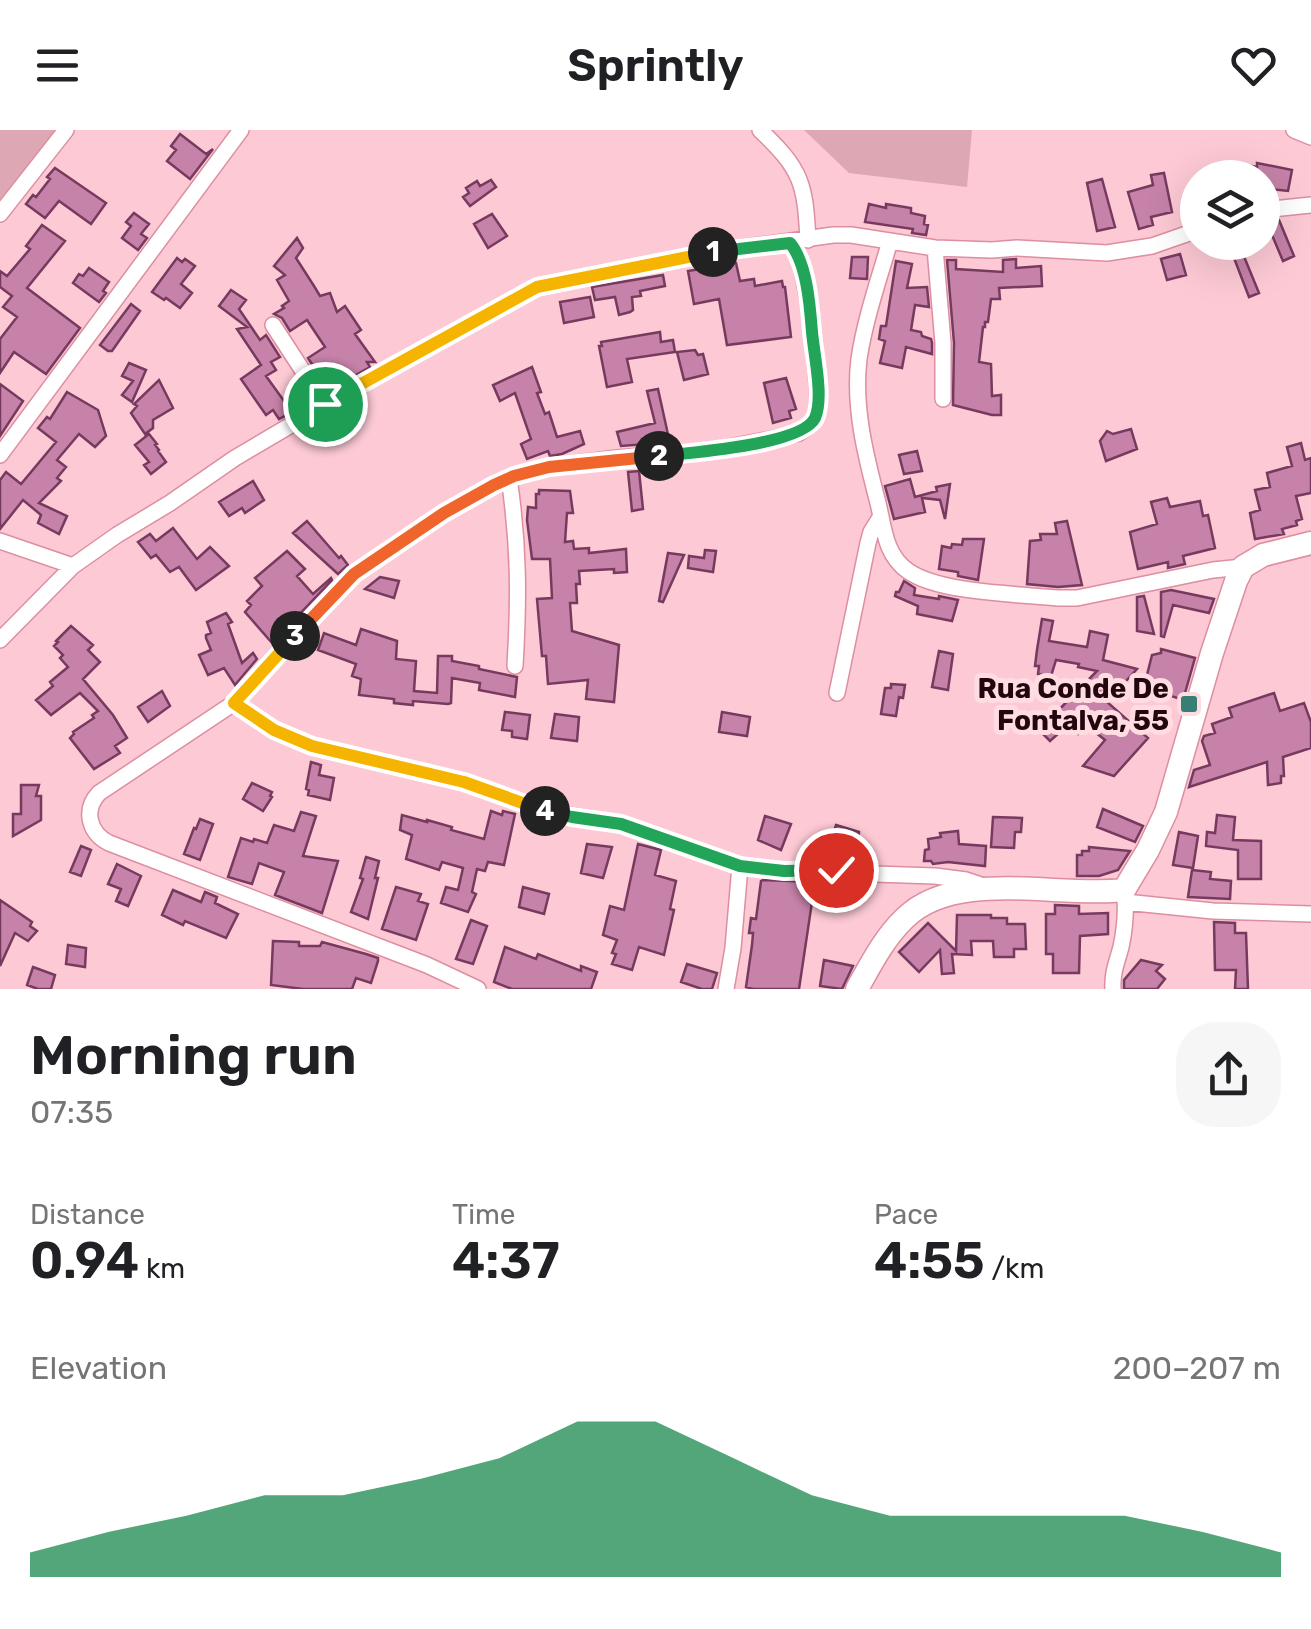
<!DOCTYPE html>
<meta charset="utf-8">
<style>
:root{--surface:#fff;--page:#f6f6f6;--text:#202124;--muted:#757577;--accent:#0b8043}
body{margin:0;font-family:Rubik,sans-serif;background:var(--page);color:var(--text);height:100vh;display:flex;flex-direction:column;font-size:38px;white-space:nowrap}
*{box-sizing:border-box;margin:0}
p{font-size:32px;color:var(--muted)}
.icon{flex:none;width:55px;height:55px;fill:none;stroke:currentColor;stroke-width:2;stroke-linecap:round;stroke-linejoin:round}
.map{position:relative;height:859px;overflow:hidden}
.details{display:flex;flex-direction:column;background:var(--surface);flex:1}
.details>*{flex:none}
.controls{position:absolute;left:1180px;top:30px;display:grid;gap:20px}
.controls a{display:grid;place-items:center;width:100px;height:100px;border-radius:50%;background:var(--surface);box-shadow:0 10px 40px #0002;font-size:50px}
.pin{position:absolute;display:grid;place-items:center;width:85px;height:85px;color:#fff;margin:-42px;border:5px solid #fff;border-radius:50%;box-shadow:0 2px 10px #0007}
.km{position:absolute;width:50px;height:50px;margin:-25px;border-radius:50%;background:#222;color:#fff;font-size:28px;line-height:50px;text-align:center}
.round{display:grid;place-items:center;flex:none;width:105px;height:105px;border-radius:40px;background:var(--page)}
.headline{display:flex;align-items:center;justify-content:space-between;height:170px;padding:0 30px}
h1{font-size:55px;font-weight:600;line-height:75px}
.figures{display:grid;grid-template-columns:repeat(3,1fr);gap:15px;height:170px;padding:10px 30px}
.figures div{display:grid;align-content:center}
.figures b{font-size:50px;font-weight:600}
.figures small{font-size:28px;font-weight:400}
.figures p{font-size:28px}
.chart{height:280px;padding:20px 30px}
.chart p{display:flex;justify-content:space-between}
.chart svg{width:100%;height:180px;margin-top:10px;fill:var(--accent);opacity:.7}
header{display:flex;justify-content:space-between;align-items:center;height:130px;padding:0 30px;background:var(--surface);font-size:45px;font-weight:600}
.map>svg:first-child{display:block}
.green{fill:#dda8b3}
.building{fill:#c682a8;stroke:#773a5f;stroke-width:2.5}
.lines{fill:none;stroke-linecap:round;stroke-linejoin:round}
.minor-casing{stroke:#dd8ea0;stroke-width:18}
.secondary-casing{stroke:#dd8ea0;stroke-width:25}
.minor{stroke:#fff;stroke-width:15}
.secondary{stroke:#fff;stroke-width:22}
.split-1-casing{stroke:#fff;stroke-width:20}
.split-2-casing{stroke:#fff;stroke-width:20}
.split-3-casing{stroke:#fff;stroke-width:20}
.split-4-casing{stroke:#fff;stroke-width:20}
.split-5-casing{stroke:#fff;stroke-width:20}
.split-1{stroke:#f5b400;stroke-width:12}
.split-2{stroke:#22a559;stroke-width:12}
.split-3{stroke:#f0652b;stroke-width:12}
.split-4{stroke:#f5b400;stroke-width:12}
.split-5{stroke:#22a559;stroke-width:12}
.poi-dot{fill:#377e75;stroke:#fedce2;stroke-width:4}
.labels{text-anchor:middle;stroke-width:10;stroke-linejoin:round;paint-order:stroke}
.poi-label{font-size:28px;font-weight:bold;fill:#23070f;stroke:#fedce2;text-anchor:end}
</style>
<header><svg class="icon" aria-label="menu" viewBox="0 0 24 24"><path d="M4 6h16M4 12h16M4 18h16"/></svg>Sprintly<svg class="icon" aria-label="heart" viewBox="0 0 24 24"><path d="M12 20l-8-8c-3-5 5-10 8-4 3-6 11-1 8 4z"/></svg></header>
<div class="map">
<svg width="1311" height="859" viewBox="0 0 1311 859">
<rect width="100%" height="100%" fill="#fcc9d4"/>
<path class="green" d="M0 0H58L0 76Z
M804 0H972L967 57 849 43Z"/>
<path class="building" d="M180 4 206 24 213 19 190 49 167 31 176 20 171 16Z
M1257 33 1292 40 1288 61 1262 58V48H1237L1240 34 1257 37Z
M55 38 106 73 91 94 59 71 45 88 26 74 33 65 36 67 50 49 47 47Z
M1164 43 1172 82 1151 87 1153 95 1139 99 1128 62 1153 55 1151 45Z
M1102 49 1115 97 1097 101 1087 53Z
M491 50 496 57 470 76 463 67 469 63 466 58 477 51 480 56Z
M869 74 886 78V74L911 78V83L925 86 924 94 928 95 926 105 912 103 913 99 865 92Z
M134 83 149 94 141 104 147 108 138 120 122 108 131 96 126 92Z
M492 84 507 106 488 118 474 94Z
M1279 90 1294 126 1283 131 1266 91Z
M42 95 65 111 27 158 80 198 46 244 14 222 0 243V209L17 187 3 177 12 166 0 157V141L7 146 30 119 26 116Z
M297 108 303 118 296 128 314 156 320 166 330 163 337 182 345 176 361 200 355 204 375 232H367L370 237 329 260 308 228 325 217 307 190 290 201 282 188 274 184 284 178 282 176 289 171 277 150 285 145 274 136Z
M1180 124 1186 145 1167 150 1161 129Z
M1243 124 1259 163 1249 167 1234 128Z
M852 127H868L867 149 850 148Z
M177 128 182 132 185 129 195 136 181 154 192 163 180 178 166 168 164 170 152 162Z
M1016 129V138L1041 136 1042 156 999 158 1000 169H991L988 192H985V197H983L979 232 991 234 992 266 1001 265V285H992L953 275 954 213 947 130H956V139L1003 142V130Z
M896 131 912 134 907 158 927 157 929 177 915 175 911 200 921 202 922 206 931 209 932 213V224L906 217 902 238 880 233 885 211 879 209 881 196H886Z
M736 133 740 151 754 149 755 156 782 151 783 157H785L791 207 727 215 719 169 694 174 688 141Z
M89 138 109 152 103 161 106 163 99 172 73 153 79 144 83 146Z
M663 145 665 156 640 161 641 166 632 167 633 180 630 182 619 185 615 167 595 170 592 157Z
M231 160 246 170 239 179 260 210 266 205 280 227 271 232 276 240 266 246 292 282 279 289 273 280 266 285 241 249 261 235 237 199 247 197 219 176Z
M590 167 594 187 564 193 560 172Z
M131 174 140 181 112 221H108L100 215Z
M660 202 661 212 673 210 675 222 627 229 632 252 607 257 599 216H602L601 212Z
M695 220 698 225 703 224 708 244 684 250 677 222Z
M129 233 146 240 132 272 122 265 133 251 122 246Z
M532 237 541 262 537 263 545 284 549 282 557 307 580 301 584 314 562 324 550 326 548 321 527 329 521 314 531 309 515 263 500 271 493 255Z
M786 248 796 279 789 281 791 288 773 293 764 253Z
M159 250 173 278 153 290V298L145 304 131 283 137 276 134 274Z
M0 254 23 271 0 306Z
M658 259 669 309 647 314 621 316 617 302 655 293 647 261Z
M67 262 98 280 106 306 95 317 79 304 57 330 66 337 57 348 61 351 39 373 67 386 59 404 38 393 41 385 23 370 0 399V350L6 342 21 354 56 312 38 298 47 287 50 289Z
M1131 299 1137 319 1106 331 1100 311 1107 301 1113 304Z
M149 304 157 314 155 315 159 320 158 321 166 332 151 344 144 335 149 332 135 315Z
M1301 313 1305 330 1311 328V363L1296 366 1302 389 1296 391 1297 395 1282 399 1284 404 1255 409 1250 383 1260 380 1255 360 1270 357 1267 343 1292 336 1287 317Z
M917 321 922 341 904 344 899 325Z
M639 341 643 379 632 381 628 342Z
M910 349 915 367 937 361 936 357 950 354 945 389 940 370 922 368 925 382 894 389 885 356Z
M253 351 264 370 245 383 242 378 229 386 219 372Z
M539 360 570 361 573 383H567L565 412 573 411 574 419 589 418V423L626 419 627 442 614 443V439L579 441 580 454H576L577 473H570L572 501 619 515 614 572 586 569 588 550 548 554 546 526H542L537 469 552 468 550 429H532L527 390 528 377 536 378V364H539Z
M1167 368 1170 377 1200 371 1203 386 1208 385 1215 418 1183 426 1185 434 1168 438V432L1138 439 1130 402 1157 394 1151 372Z
M307 391 339 428 341 426 348 435 338 444 293 403Z
M1067 391 1082 455 1058 457 1027 454 1030 411 1041 410 1040 404H1057L1055 393Z
M173 398 197 429 210 417 229 436 196 460 179 437 170 442 156 425 151 428 138 412 150 404 156 411Z
M963 409H984L978 450 958 446V442L939 439 942 416 951 418 952 414 962 415Z
M705 420 716 421 713 442 688 438 689 426 704 428Z
M287 421 305 439 297 446 313 464 331 448 332 450 272 513 245 482 251 475 247 471 262 456 255 448Z
M668 423 684 425 663 472 659 471Z
M380 447 399 451 394 468 365 459Z
M904 451 915 458 914 465 939 469V466L958 470 952 491 917 484 918 476 895 466 896 462H899Z
M1171 460 1214 469 1209 483 1173 475 1164 507 1161 506V462Z
M1144 466 1154 504 1137 501V467Z
M226 483 232 492 228 494 242 533 253 523 257 529 235 555 224 538 208 545 199 525 211 520 206 508V505L211 503 207 492Z
M1042 489 1053 491 1049 511 1087 517 1090 501 1108 505 1103 530 1137 539 1107 572 1148 608 1114 646 1083 636 1105 610 1086 595 1078 604 1068 595 1050 611 1039 600 1097 541 1078 537 1079 534 1056 530 1051 546 1038 544 1039 536H1035L1037 520Z
M71 496 93 515 88 520 100 532 83 549 113 585 127 608 115 616 120 623 94 639 70 608 74 604 73 602 94 588 92 585 98 581 80 563 51 585 36 570 53 556 50 552 68 537 60 528 63 525 54 516 58 512 56 511Z
M361 499 397 511 396 529 416 531 414 561 437 563 438 526H452V531L479 536V539L517 547 515 567 479 560 480 553 452 548 451 573 448 574 413 571V575L394 573V569L359 565 361 549 352 546 356 534 318 520 324 503 356 515Z
M1161 519 1195 528 1183 570 1144 557 1152 525 1161 523Z
M939 521 953 524 948 560 932 557Z
M891 554 905 555 903 568 899 567 896 586 881 584 885 558H891Z
M162 561 170 576 148 592 138 577Z
M1274 563 1280 581 1304 573 1311 592V618L1283 627 1284 646H1281V653L1268 655 1267 632 1189 657 1194 640 1210 635 1202 611 1204 606 1215 603 1212 594 1232 587 1229 578Z
M505 582 530 585 527 609 512 607V601L502 600Z
M722 582 750 587 747 606 719 602Z
M555 584 579 587 577 611 551 608Z
M311 632 321 635 319 645 334 648 330 670 308 665 309 660 306 659Z
M252 653 272 662 270 666 272 667 263 681 243 669Z
M21 655H39L36 666H41V690L13 706V684H21Z
M1103 679 1143 696 1135 712 1097 697Z
M491 681 502 685 503 681 515 684 504 735 488 732 485 741 477 739 472 762 476 764 468 782 441 773 446 757 458 760 463 738 442 732 439 740 406 729 412 705 400 700 402 685 427 692V690L452 697 451 700 484 709Z
M301 682 316 686 303 726 338 731 322 783 275 765 284 742 259 733 252 754 228 747 241 708 253 712 254 709 267 713 274 695 294 701Z
M1217 685 1235 687 1233 710 1261 711V749H1238V720L1206 716 1207 702 1215 703Z
M765 686 791 694 781 720 758 710Z
M993 687 1022 688 1021 702H1015L1014 718 991 717Z
M200 689 213 694 200 730 184 724 194 698 196 699Z
M836 695 859 702 858 721 845 720 843 729 827 726Z
M958 701 959 714 986 716 985 736 948 732 933 734 931 731H924L925 720 929 719 928 709 941 707 940 703Z
M1179 702 1198 706 1193 738 1173 735Z
M587 714 612 717 603 748 581 743Z
M638 714 661 720 655 745 676 751 670 779 674 780 664 825 639 817 632 840 612 834 616 824 612 823 617 810 603 805 610 776 624 780Z
M81 716 91 720 81 746 70 742Z
M1089 717 1130 721 1118 740 1099 746H1077V725H1082V721H1089Z
M366 727 379 731 375 748H378L368 789 351 782 363 749 360 748Z
M117 734 141 746 128 776 116 771 121 759 108 754Z
M1192 740 1211 742 1210 749 1231 751 1230 769 1188 767Z
M763 750 815 752 799 859H753L746 857 752 815 753 803H749L751 788 756 789 761 751Z
M396 757 421 764 418 771 428 774 416 810 382 799Z
M523 757 549 764 544 784 519 777Z
M173 760 201 772 205 762 217 767 215 773 238 784 226 808 185 791 183 795 162 785Z
M0 770 32 792 30 796 37 801 28 811 15 803 0 836Z
M1055 775 1079 776V784L1108 783V804L1080 806 1079 843H1053V824H1046V784H1055Z
M957 785H991V788H1007V794H1025L1026 819H1014V827H994L993 811H971L972 825 952 824 954 843 942 844 940 820 919 842 899 822 928 793 956 821Z
M471 790 487 796 473 834 456 829Z
M1214 792 1235 793V803H1246L1248 859H1235L1236 840H1215Z
M273 811 299 812V816H320L322 812 366 824 378 828V831L371 853 356 848 352 859H303L271 855Z
M68 815 86 818 85 837 66 834Z
M505 817 536 829 538 824 581 841V836L597 842 591 859H512L494 852Z
M824 830 853 836 842 859 820 856Z
M1141 830 1162 835 1156 841 1165 849 1157 859H1124V850Z
M687 834 717 843 712 859H702L681 852Z
M33 837 55 845 51 859H38L27 855Z"/>
<g class="lines">
<g class="minor-casing">
<path id="minor" d="M760 0C802 40 805 53 808 110
M1294 0 1311 7
M1262 80 1311 75
M0 84 66 0
M890 111C879 149 865 189 859 229 853 277 866 327 878 373 884 398 885 425 908 441 939 463 1018 464 1058 468H1077L1213 440 1243 437
M935 118 943 213V269
M273 195 325 275
M0 325 241 0
M509 348C519 415 519 468 515 536
M0 411 73 436
M0 510 73 436 117 405 170 373 235 328 325 275 537 157 705 123 833 105H851L935 118 992 120 1017 118 1107 123 1152 116 1198 100
M837 563 868 413 871 402 881 386
M234 573 274 601 312 616 463 651 549 682 621 694 740 736 784 741 836 740 875 744 935 746 966 750 984 756
M1125 772 1213 781 1311 784
M478 859 427 835 109 713C89 703 83 680 99 663L234 573 277 524 354 444 444 383 494 355 515 346 549 337 617 328 709 321 777 308 799 303 806 298 812 293 818 278 817 252 809 175 801 134 798 124 790 113
M726 859 733 818 740 736
M1113 859C1112 843 1117 832 1121 817 1125 799 1126 782 1125 765"/>
</g>
<g class="secondary-casing">
<path id="secondary" d="M857 859C871 834 884 808 905 788 956 738 1059 768 1124 760L1148 720 1166 682 1212 523 1236 451 1243 437 1263 425 1311 413"/>
</g>
<use href="#minor" class="minor"/>
<use href="#secondary" class="secondary"/>
</g>
<g class="lines">
<g class="split-1-casing">
<path id="split-1" d="M325 274 537 157 713 122"/>
</g>
<g class="split-2-casing">
<path id="split-2" d="M659 326C689 323 802 315 815 288 824 268 814 225 812 202 810 176 807 133 790 113L713 122"/>
</g>
<g class="split-3-casing">
<path id="split-3" d="M295 506 354 444 444 383 494 355 514 346 549 337 659 326"/>
</g>
<g class="split-4-casing">
<path id="split-4" d="M295 506 234 573 274 600 312 616 464 652 545 681"/>
</g>
<g class="split-5-casing">
<path id="split-5" d="M545 681 572 687 621 694 740 736 784 741 836 740"/>
</g>
<use href="#split-1" class="split-1"/>
<use href="#split-2" class="split-2"/>
<use href="#split-3" class="split-3"/>
<use href="#split-4" class="split-4"/>
<use href="#split-5" class="split-5"/>
</g>
<rect class="poi-dot" x="1179" y="564" width="20" height="20" rx="5"/>
<g class="labels">
<g class="poi-label">
<text x="1169" y="568">Rua Conde De<tspan x="1169" dy="32">Fontalva, 55</tspan></text>
</g>
</g>
</svg>
<div class="controls">
<a><svg class="icon" aria-label="layers" viewBox="0 0 24 24"><path d="M12 4l9 5-9 5-9-5zM3 14l9 5 9-5"/></svg></a>
</div>
<div class="pin" style="left:325px;top:274px;background:#1e9e55"><svg class="icon" aria-label="arrive" viewBox="0 0 24 24"><path d="M6 21V4h12l-3 4 3 4H6"/></svg></div>
<div class="pin" style="left:836px;top:740px;background:#d93025"><svg class="icon" aria-label="check" viewBox="0 0 24 24"><path d="M5 12l5 5 9-10"/></svg></div>
<b class="km" style="left:713px;top:122px">1</b>
<b class="km" style="left:659px;top:326px">2</b>
<b class="km" style="left:295px;top:506px">3</b>
<b class="km" style="left:545px;top:681px">4</b>
</div>
<section class="details">
<div class="headline"><div><h1>Morning run</h1><p>07:35</p></div><a class="round"><svg class="icon" aria-label="share" viewBox="0 0 24 24"><path d="M12 15V3M7 8l5-5 5 5M5 13v7h14v-7"/></svg></a></div>
<div class="figures">
<div><p>Distance</p><b>0.94<small> km</small></b></div>
<div><p>Time</p><b>4:37</b></div>
<div><p>Pace</p><b>4:55<small> /km</small></b></div>
</div>
<div class="chart"><p><span>Elevation</span>200–207 m</p>
<svg viewBox="0 0 160 44" preserveAspectRatio="none"><path d="M0 44V38L10 33L20 29L30 24L40 24L50 20L60 15L70 6L80 6L90 15L100 24L110 29L120 29L130 29L140 29L150 33L160 38V44z"/></svg>
</div>
</section>
